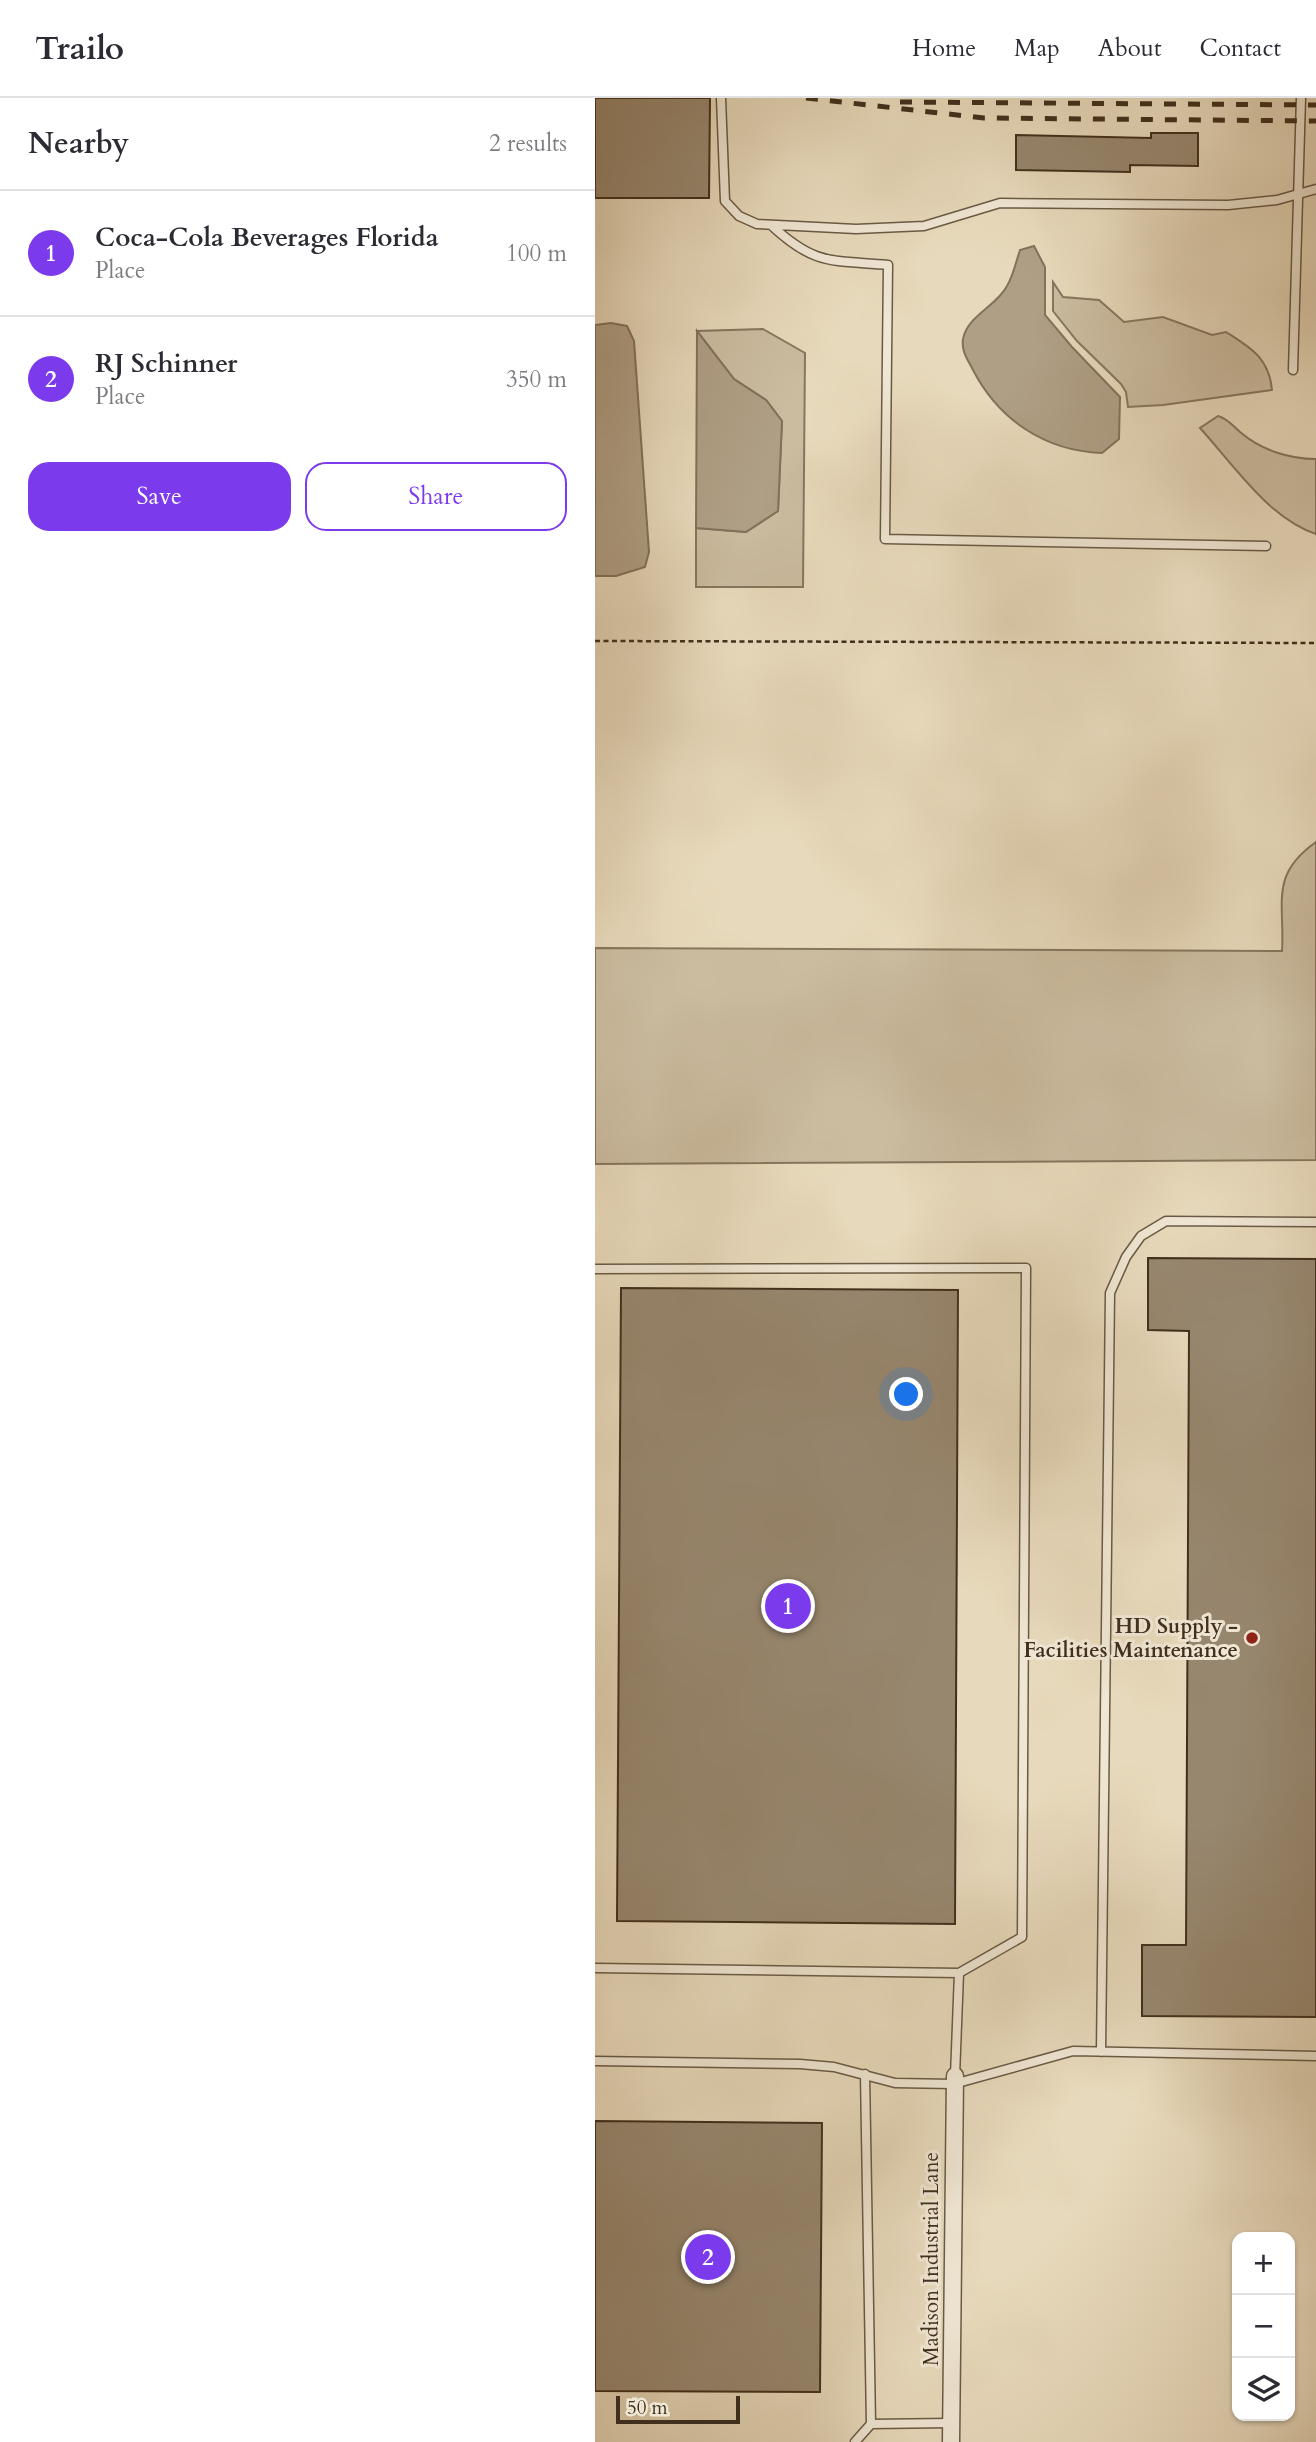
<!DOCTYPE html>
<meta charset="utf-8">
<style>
:root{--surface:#fff;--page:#f2f2f3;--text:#2b2b33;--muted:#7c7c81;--line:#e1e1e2;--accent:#7c3aed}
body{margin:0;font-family:Cardo,serif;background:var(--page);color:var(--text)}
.controls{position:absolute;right:21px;bottom:21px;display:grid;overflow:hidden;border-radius:14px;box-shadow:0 2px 5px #0004}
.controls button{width:63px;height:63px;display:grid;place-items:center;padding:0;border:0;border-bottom:2px solid var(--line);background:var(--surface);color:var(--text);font:35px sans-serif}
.scale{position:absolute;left:21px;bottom:18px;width:124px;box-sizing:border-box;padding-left:7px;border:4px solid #412f1d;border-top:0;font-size:19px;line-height:24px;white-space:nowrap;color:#412f1d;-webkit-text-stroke:5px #efe6d3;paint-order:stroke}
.you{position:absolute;left:312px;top:1297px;width:24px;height:24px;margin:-18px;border:5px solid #fff;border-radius:50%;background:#1a73e8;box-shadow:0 0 0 10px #1a73e833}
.badge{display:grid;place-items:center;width:46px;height:46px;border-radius:50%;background:var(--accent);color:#fff;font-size:23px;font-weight:700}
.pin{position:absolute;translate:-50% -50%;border:4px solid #fff;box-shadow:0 2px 7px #0006}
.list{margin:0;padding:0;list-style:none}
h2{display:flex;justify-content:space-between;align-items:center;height:91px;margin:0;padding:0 28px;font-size:30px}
h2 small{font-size:23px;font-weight:400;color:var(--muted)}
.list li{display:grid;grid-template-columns:46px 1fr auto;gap:21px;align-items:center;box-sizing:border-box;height:126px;padding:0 28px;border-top:2px solid var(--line)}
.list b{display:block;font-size:26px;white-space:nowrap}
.list p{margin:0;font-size:23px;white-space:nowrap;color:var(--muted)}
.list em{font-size:23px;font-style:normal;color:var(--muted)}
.actions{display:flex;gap:14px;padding:21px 28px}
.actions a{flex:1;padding:16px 0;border:2px solid var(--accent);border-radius:21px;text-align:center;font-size:24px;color:var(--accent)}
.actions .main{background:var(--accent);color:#fff}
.icon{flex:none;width:38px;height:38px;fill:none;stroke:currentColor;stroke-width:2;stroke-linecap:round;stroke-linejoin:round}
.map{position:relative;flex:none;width:721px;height:2344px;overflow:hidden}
header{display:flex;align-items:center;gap:42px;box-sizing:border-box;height:98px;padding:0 35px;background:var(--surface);border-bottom:2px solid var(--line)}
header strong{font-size:33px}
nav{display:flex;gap:38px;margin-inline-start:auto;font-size:24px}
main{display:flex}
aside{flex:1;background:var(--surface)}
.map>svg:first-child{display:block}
.green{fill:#cbbca0;stroke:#86765e;stroke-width:2}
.water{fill:#af9f85;stroke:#83725b;stroke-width:2}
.building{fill:#97876f;stroke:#412f1d;stroke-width:2}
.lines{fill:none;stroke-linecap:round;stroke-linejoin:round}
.lane-casing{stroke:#6a5a44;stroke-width:11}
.street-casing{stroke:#6a5a44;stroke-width:19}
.path{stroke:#412f1d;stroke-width:2.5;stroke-dasharray:5 3.5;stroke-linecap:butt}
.lane{stroke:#efe6d3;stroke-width:8}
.street{stroke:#efe6d3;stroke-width:16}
.rail{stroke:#412f1d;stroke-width:5;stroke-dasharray:12 12;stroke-linecap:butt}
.poi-dot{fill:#8f2418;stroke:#efe6d3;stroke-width:2.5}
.labels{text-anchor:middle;stroke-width:6;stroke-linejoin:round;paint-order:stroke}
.poi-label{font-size:21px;font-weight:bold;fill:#412f1d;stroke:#efe6d3;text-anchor:end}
.street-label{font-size:21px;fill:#412f1d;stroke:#efe6d3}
</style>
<header>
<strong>Trailo</strong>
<nav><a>Home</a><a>Map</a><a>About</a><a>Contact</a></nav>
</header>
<main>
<aside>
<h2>Nearby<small>2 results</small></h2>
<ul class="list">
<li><span class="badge">1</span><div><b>Coca-Cola Beverages Florida</b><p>Place</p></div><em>100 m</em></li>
<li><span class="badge">2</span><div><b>RJ Schinner</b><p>Place</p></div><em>350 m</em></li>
</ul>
<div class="actions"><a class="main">Save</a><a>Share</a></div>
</aside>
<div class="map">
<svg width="721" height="2344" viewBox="0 0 721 2344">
<rect width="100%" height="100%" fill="#e7d9bb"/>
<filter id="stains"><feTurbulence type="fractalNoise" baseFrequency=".00286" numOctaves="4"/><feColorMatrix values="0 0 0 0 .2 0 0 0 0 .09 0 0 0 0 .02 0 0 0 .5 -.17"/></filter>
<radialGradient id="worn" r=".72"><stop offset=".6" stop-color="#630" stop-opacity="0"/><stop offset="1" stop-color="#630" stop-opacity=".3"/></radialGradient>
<path class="green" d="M458,184L468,199L504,202L529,224L568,219L617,237L631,234C656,250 674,260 677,292L568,307L533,309L531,294L526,286L482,243L458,213Z
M168,231L210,255L208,489H101V430L151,434L183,413L187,323L171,302L139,281L102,233Z
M623,318C633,321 637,327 645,334C666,352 694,361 721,361V436C673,420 638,366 605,330Z
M721,744V1062L0,1066V850L687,853C690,805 674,777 721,744Z"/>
<path class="water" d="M439,148L450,169V217L477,249L525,299L524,341L507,355C450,353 404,322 378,272C373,262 366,253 368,241C372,218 402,208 412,188C418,178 421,164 425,152Z
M16,225L32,228L39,243L54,454L50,469L21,478H0V227Z
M102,233L139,281L171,302L187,323L183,413L151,434L101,430Z"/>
<path class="building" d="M0,0H115L114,100H0Z
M556,35H603V68L535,67V74L421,72V37L556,40Z
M553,1160L721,1161V1919L547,1918V1847H591L594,1233L553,1232Z
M26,1190L363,1192L360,1826L22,1823Z
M0,2023L227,2025L225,2294L0,2293Z"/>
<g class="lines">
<g class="lane-casing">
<path id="lane" d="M126,0L130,103L144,118L162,126L261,131L329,128L405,105L633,107L682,102L721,91
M176,127C220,168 236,162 293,167L290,441L671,448
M698,272L706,0
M0,1171L431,1170L427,1839L364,1875L0,1870
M506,1954L515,1195L531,1159L546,1138L571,1123L721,1124
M0,1963L205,1966L239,1969L300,1985L359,1986L478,1953L721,1958
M270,1976L276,2326L356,2325
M360,1978L364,1875
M260,2344L276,2326"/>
</g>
<g class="street-casing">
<path id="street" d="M356,2344L360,1978"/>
</g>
<path class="path" d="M0,543L721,545"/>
<use href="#lane" class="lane"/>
<use href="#street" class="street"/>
<path class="rail" d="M211,0L389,20L721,23
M305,4L721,7"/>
</g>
<circle class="poi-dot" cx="657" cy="1540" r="7"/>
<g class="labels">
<g class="poi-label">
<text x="643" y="1535">HD Supply -<tspan x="643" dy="24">Facilities Maintenance</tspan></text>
</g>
<g class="street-label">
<text transform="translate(336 2161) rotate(-90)" y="7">Madison Industrial Lane</text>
</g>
</g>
<rect width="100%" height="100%" filter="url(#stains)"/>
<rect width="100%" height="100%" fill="url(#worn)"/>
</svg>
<div class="controls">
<button>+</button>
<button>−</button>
<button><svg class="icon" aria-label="layers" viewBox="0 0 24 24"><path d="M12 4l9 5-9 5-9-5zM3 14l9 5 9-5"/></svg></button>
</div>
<div class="scale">50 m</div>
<div class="you"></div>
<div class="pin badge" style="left:193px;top:1508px">1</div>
<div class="pin badge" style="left:113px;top:2159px">2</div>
</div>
</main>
